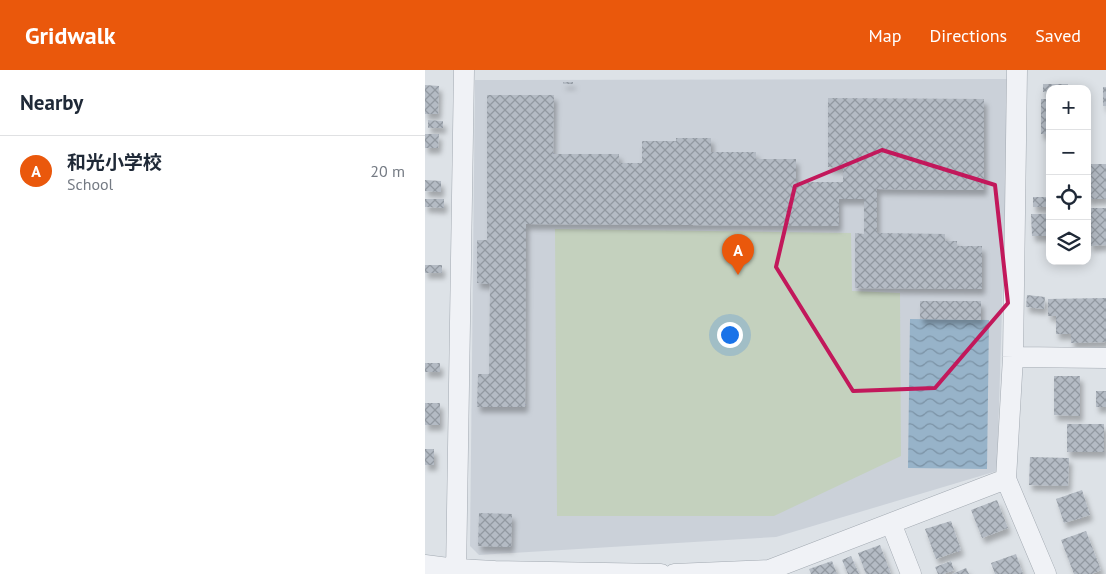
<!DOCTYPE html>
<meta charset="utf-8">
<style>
:root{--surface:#fff;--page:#f2f2f3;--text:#1f2937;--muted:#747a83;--line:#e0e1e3;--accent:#ea580c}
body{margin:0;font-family:"PT Sans","Noto Sans JP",sans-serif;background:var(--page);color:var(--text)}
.controls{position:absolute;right:15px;top:15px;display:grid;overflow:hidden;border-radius:10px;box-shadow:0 2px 12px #0003}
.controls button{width:45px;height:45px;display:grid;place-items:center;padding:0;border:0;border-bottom:1px solid var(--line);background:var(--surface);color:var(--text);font:25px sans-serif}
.you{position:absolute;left:304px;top:264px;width:18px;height:18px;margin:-12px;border:4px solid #fff;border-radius:50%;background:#1a73e8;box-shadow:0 0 0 8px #1a73e833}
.badge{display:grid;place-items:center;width:32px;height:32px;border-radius:50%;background:var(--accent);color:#fff;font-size:16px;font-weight:700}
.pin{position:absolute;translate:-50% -41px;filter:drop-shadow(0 1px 2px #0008)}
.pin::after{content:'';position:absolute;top:26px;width:18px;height:15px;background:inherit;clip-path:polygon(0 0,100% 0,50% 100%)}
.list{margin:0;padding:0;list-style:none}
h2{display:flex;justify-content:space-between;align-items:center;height:65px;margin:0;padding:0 20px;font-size:21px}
h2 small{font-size:16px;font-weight:400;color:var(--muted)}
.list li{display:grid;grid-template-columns:32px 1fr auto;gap:15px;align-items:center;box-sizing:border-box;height:70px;padding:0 20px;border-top:1px solid var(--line)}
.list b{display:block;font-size:19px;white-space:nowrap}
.list p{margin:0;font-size:16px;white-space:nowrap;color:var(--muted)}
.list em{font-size:16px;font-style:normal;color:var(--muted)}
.icon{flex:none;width:28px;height:28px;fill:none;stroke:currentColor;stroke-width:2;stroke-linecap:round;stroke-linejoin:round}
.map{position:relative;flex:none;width:681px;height:504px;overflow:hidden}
header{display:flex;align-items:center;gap:30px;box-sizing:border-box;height:70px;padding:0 25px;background:var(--accent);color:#fff}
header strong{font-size:24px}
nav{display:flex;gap:28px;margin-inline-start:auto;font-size:18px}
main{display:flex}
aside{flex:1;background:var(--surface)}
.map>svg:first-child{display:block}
.built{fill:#cbd1d9}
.green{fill:#c4d1be}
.water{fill:url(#water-waves)}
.building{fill:url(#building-cross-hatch);filter:url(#shadow)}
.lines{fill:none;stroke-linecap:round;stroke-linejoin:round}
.street-casing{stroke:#a2a9b1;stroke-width:21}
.street{stroke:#f0f2f6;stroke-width:20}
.marked{fill:none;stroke:#c2185b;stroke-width:4;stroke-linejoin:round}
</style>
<header>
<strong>Gridwalk</strong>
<nav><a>Map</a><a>Directions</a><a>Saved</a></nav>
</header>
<main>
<aside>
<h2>Nearby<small></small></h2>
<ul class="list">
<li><span class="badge">A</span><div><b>和光小学校</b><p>School</p></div><em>20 m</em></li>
</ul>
</aside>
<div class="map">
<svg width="681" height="504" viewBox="0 0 681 504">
<defs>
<pattern id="water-waves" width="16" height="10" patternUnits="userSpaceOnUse" patternTransform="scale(1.25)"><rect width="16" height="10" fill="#97b3c9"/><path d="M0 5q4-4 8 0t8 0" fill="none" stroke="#7b92a5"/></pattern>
<pattern id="building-cross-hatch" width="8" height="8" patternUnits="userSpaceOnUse" patternTransform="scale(1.25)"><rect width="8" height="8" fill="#b4bbc4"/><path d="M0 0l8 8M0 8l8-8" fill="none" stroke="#9299a1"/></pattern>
<filter id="shadow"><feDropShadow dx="3" dy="5.5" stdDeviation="2.5" flood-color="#0004"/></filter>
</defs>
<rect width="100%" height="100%" fill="#dde2e7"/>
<path class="built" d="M584,9L572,401L351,467L54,485L45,476L50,10Z"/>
<path class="green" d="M130,159L426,163L427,221L475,223L476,386L349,446H132Z"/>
<path class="water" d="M485,249L564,250L562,399L483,398Z"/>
<path class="building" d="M138,12H148V14H138Z
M618,14H643V19H625V21L618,22Z
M0,15L14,16L13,44H0Z
M678,17H681V36H678Z
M62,25H129L128,84H194V93H217V71H251V68H286V82H331V89H371V112H418V98L403,97V28L559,29V120L452,119V163L520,164V171H532V176H557V219L430,218V163L439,164V129H414V156L101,154L100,337H52L53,304H64L65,214L52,213V170H62Z
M616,29H625V64H616Z
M3,50L18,51V58H3Z
M0,64H14L13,78H0Z
M662,94H681V129H662Z
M0,110L16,111V122L0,121Z
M608,127H625V137H608Z
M0,129H19V138L0,137Z
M663,138H681V175L665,176Z
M606,144H625V166H607Z
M0,195H17V203H0Z
M602,225L620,227L619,239L601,237Z
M681,228V272L646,273V264H631V246H623V229Z
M495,231H556V250L495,249Z
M0,293H15V302H0Z
M629,306H655V346L629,345Z
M671,321H681V337H671Z
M0,333H15V355H0Z
M642,354H679V382H642Z
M0,379H9V395H0Z
M605,387L644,388L643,416L604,415Z
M657,420L665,445L639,453L631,429Z
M572,430L583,458L557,468L546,440Z
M54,443L87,444L86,477L53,476Z
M526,451L536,480L511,489L500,459Z
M661,461L676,500L667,504H649L636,470Z
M455,475L466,504H441L433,483Z
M591,484L598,504H570L566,493Z
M426,486L434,504H423L417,490Z
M407,491L412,504H386L384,499Z
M526,491L529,500L518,504H513L510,497Z
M541,498L544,504H527Z"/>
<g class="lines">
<g class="street-casing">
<path id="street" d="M592,0L588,287L581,409L621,504
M588,287L681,288
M466,453L486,504
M0,495L31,499L70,501L236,504
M31,504L39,0
M249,504L344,500L581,409"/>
</g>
<use href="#street" class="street"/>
</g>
<path class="marked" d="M457,80L570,115L583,233L510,318L428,321L351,197L370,116Z"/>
</svg>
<div class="controls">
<button>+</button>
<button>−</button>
<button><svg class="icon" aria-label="locate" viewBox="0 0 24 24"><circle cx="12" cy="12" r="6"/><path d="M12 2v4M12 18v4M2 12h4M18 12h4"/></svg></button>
<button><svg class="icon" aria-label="layers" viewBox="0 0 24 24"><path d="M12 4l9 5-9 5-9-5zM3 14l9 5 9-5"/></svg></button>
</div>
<div class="you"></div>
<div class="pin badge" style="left:313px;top:205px">A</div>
</div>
</main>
